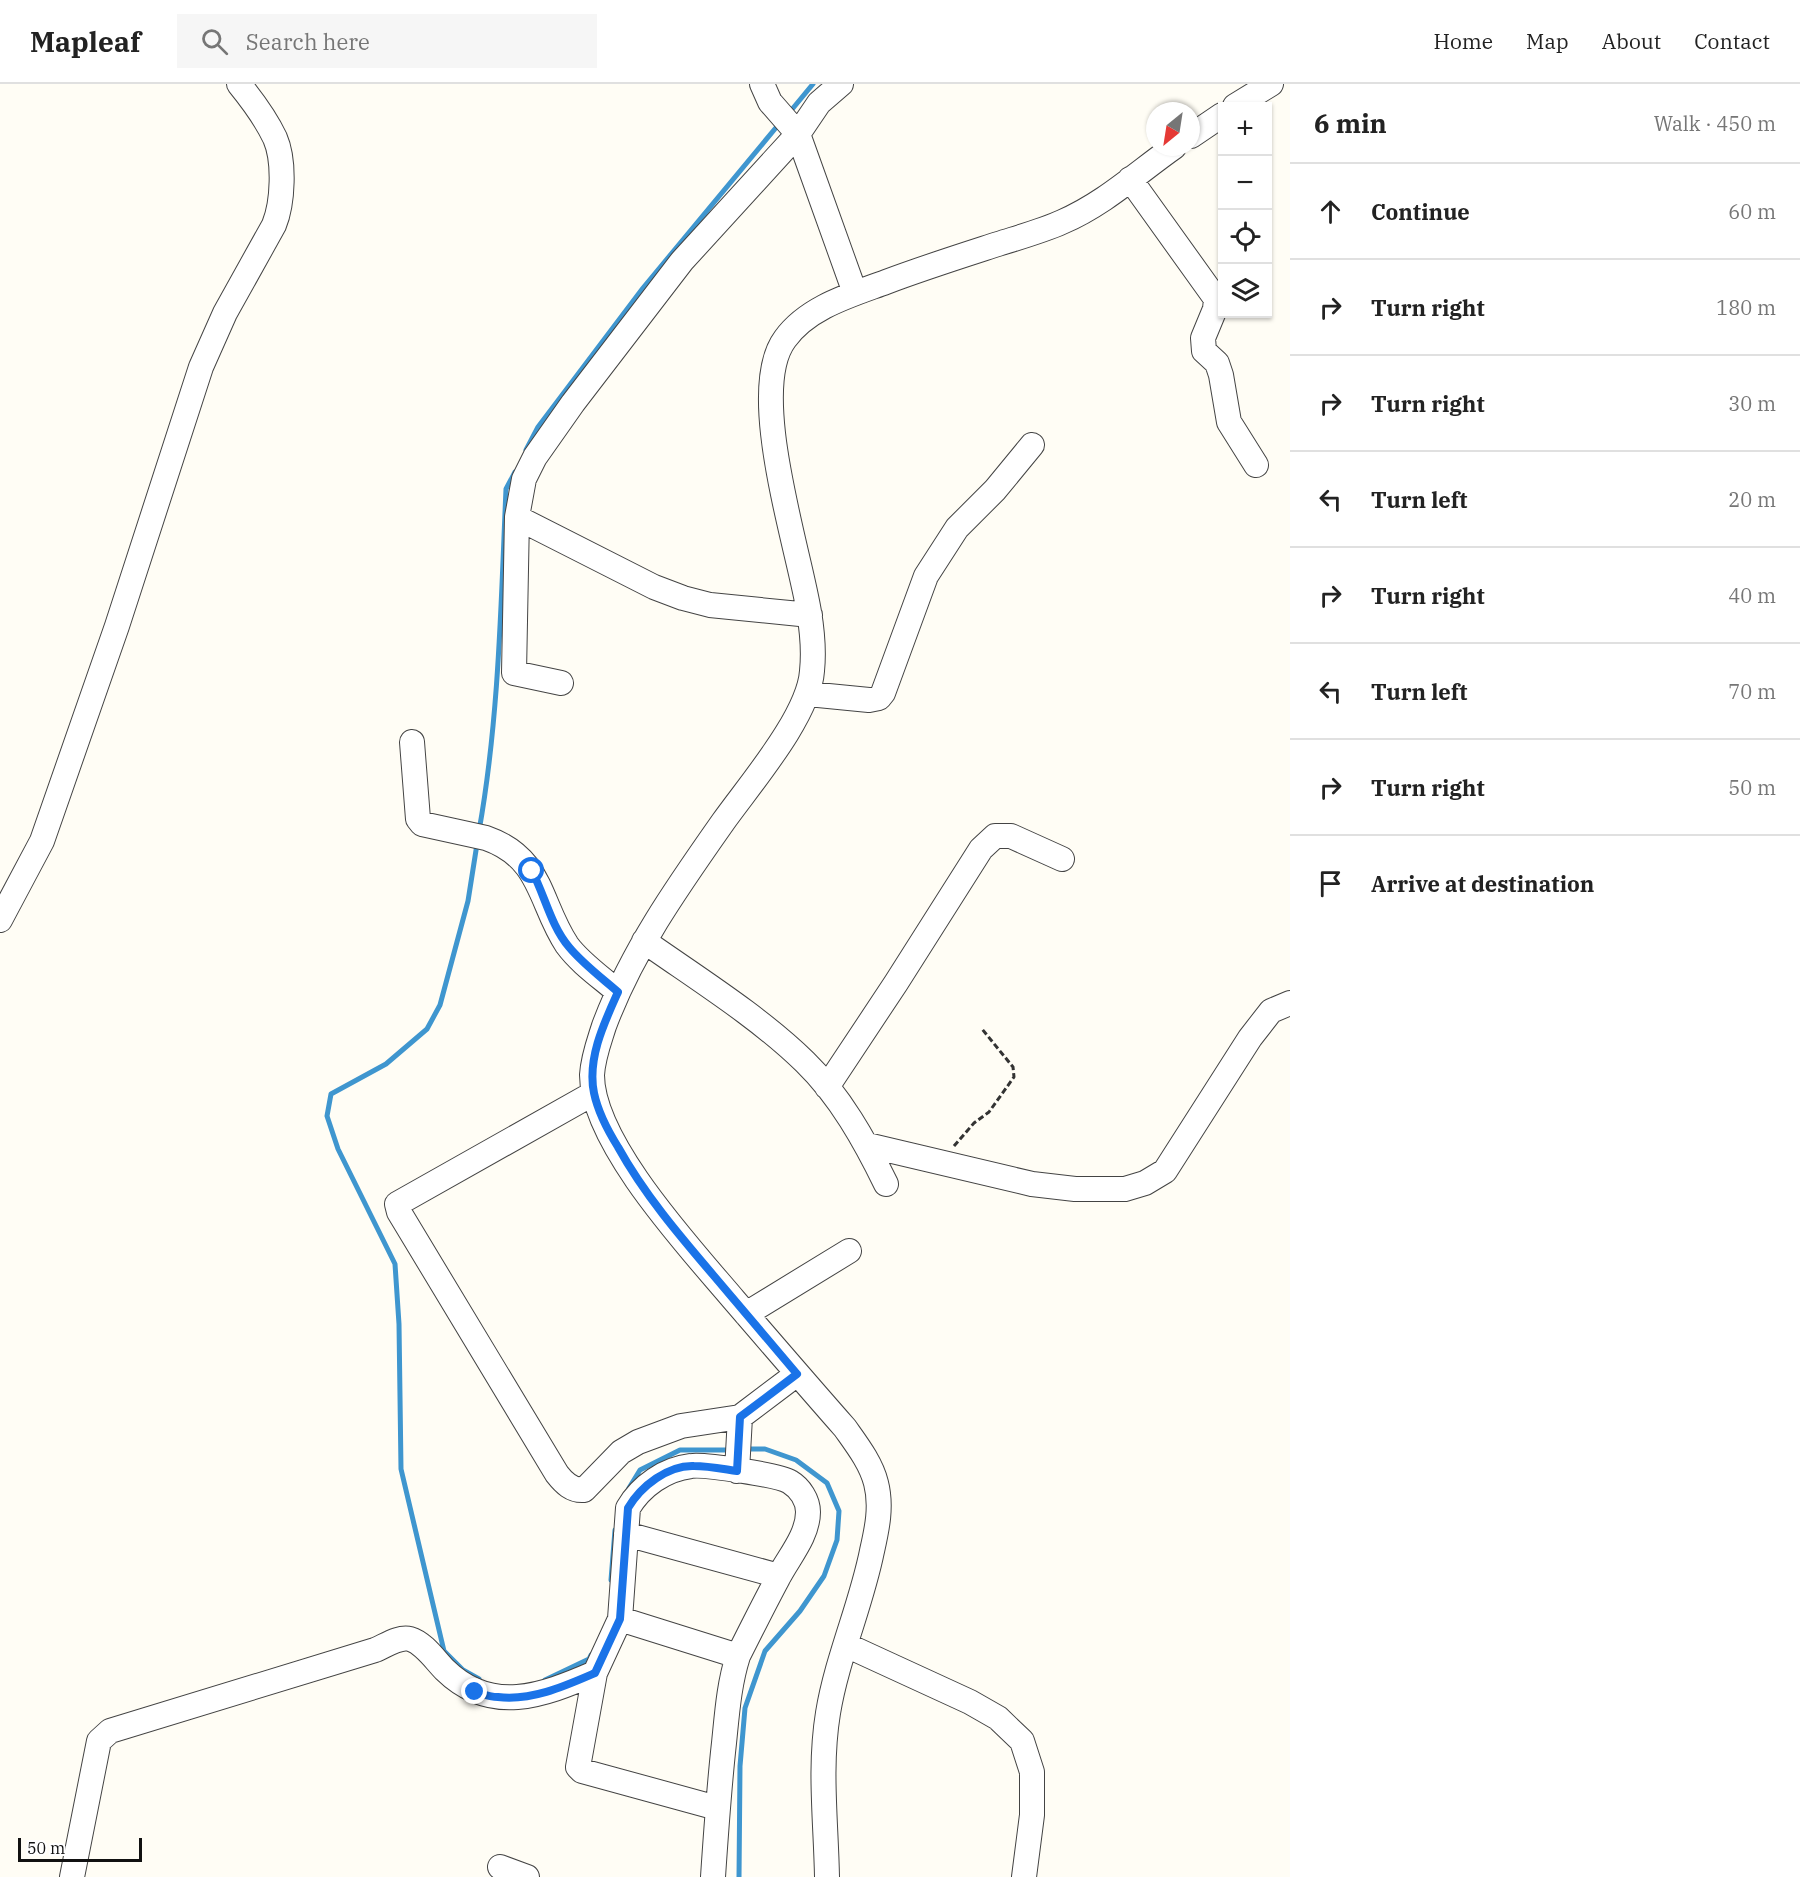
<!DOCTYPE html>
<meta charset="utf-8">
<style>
:root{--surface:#fff;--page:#f6f6f6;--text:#222;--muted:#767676;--line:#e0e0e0}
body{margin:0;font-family:"IBM Plex Serif",serif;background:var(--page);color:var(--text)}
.controls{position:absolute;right:18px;top:18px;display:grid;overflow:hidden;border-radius:0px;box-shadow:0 2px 4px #0004}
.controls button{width:54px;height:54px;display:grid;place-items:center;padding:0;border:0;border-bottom:2px solid var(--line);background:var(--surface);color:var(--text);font:30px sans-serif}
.compass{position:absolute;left:1146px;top:18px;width:54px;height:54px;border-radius:50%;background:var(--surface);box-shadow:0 2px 4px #0004;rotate:210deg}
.scale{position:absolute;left:18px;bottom:15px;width:124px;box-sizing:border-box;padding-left:6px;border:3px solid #111;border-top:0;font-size:16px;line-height:21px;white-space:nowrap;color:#111;-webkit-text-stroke:4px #fff;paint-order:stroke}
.stop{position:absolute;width:18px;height:18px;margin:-14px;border:4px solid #1a73e8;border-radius:50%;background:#fff}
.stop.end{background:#1a73e8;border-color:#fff;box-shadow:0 2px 6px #0008}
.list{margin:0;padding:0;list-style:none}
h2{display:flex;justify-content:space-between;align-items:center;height:78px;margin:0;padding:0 24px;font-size:26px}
h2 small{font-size:20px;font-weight:400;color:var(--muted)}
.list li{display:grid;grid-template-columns:39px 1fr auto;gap:18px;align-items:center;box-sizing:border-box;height:96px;padding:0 24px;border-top:2px solid var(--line)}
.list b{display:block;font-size:22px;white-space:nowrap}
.list em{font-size:20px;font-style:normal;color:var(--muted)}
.icon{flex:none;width:33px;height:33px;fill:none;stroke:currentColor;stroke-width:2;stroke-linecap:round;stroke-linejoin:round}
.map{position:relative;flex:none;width:1290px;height:1793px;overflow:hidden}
header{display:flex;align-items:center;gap:36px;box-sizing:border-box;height:84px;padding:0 30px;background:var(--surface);border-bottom:2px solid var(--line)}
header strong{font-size:28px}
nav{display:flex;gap:33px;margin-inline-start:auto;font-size:21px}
.search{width:420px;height:54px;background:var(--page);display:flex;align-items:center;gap:15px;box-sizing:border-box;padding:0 21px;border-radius:0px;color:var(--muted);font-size:22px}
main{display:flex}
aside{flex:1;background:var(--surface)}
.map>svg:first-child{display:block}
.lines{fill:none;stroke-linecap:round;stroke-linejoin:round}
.stream{stroke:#3f96cf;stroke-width:5}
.minor-casing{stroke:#444;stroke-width:26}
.path{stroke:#333;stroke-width:3;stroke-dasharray:6 3;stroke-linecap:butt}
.minor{stroke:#fff;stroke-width:24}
.route{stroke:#1a73e8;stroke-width:8}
</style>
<header>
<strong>Mapleaf</strong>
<div class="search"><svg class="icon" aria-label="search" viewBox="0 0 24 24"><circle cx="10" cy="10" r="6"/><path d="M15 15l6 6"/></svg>Search here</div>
<nav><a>Home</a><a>Map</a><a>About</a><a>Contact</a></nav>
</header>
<main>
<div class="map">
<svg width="1290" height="1793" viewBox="0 0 1290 1793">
<rect width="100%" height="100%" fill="#fffdf5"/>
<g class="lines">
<path class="stream" d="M789,29L813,0
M526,366L538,343L643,204L779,40
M479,747C499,635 501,519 506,405L515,388
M477,760L468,817L440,921L427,945L386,980L331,1010L327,1032L338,1065L395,1180L399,1240L401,1385L444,1567L463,1586L479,1595
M629,1404L640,1386L680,1366H731
M611,1496L615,1446
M545,1596L589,1575L591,1571
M739,1793L740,1682L745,1624L765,1567L800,1527L824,1492L837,1456L839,1427L827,1399L796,1376L765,1365H743"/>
<g class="minor-casing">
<path id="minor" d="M762,0L770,18L798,50L855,209
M1235,22L1271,0
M1191,52L1222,31
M1130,95L1216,215L1215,225L1203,254L1204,267L1217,279L1221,291L1229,338L1256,381
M518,434L654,503L683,514L710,521L810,531
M561,599L514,589L517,433L524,395L535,373L573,319L682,177L798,50L819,19L841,0
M808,610L869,616L879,614L883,609L926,492L957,444L995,406L1032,361
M412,658L418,735L422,740L486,754C543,774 539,819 567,861C580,879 602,894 618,908
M0,836L42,757L117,542L201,283L225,229L274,141C283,119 285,77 275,54C266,35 252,16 239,0
M644,857C698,895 759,933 805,978C840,1012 865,1057 886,1100
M827,1003L896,899L981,765L995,752H1011L1062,775
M594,1009L397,1120L399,1128L557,1390C564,1399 572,1407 584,1406L621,1368L638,1358L681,1342L740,1333L797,1290
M867,1061L1032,1100L1075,1105H1125L1145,1099L1165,1087L1250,954L1271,927L1290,919
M746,1230L849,1167
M737,1387L740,1333
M626,1450L779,1492
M620,1535L738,1572
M846,1561L970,1618L998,1634L1022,1657L1032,1688V1731L1024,1793
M500,1783L527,1793
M72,1793L99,1657L110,1647L375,1566C385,1562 399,1552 410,1555C424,1559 435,1576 445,1586C491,1631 542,1612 595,1589
M713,1793C716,1748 719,1704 724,1659C727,1630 729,1600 738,1572C751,1546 764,1520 778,1494C788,1474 808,1452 808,1428C808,1416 800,1404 790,1398C779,1391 704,1380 691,1382C665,1385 641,1402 628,1424L620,1535L595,1589L578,1683L582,1687L717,1724
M827,1793C826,1738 819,1684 828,1629C837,1574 861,1522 872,1467C877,1445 882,1422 876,1399C871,1379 857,1361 845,1344C808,1302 771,1259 734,1216C691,1165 592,1059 592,991C593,973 599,958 604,942C632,867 678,802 723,738C750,700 809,632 812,587C814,568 812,546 809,528C799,465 746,307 785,255C808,223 851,211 886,198C923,184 961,172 998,160C1020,153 1042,147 1062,138C1104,120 1137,89 1174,63"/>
</g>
<path class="path" d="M954,1062L974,1039L989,1028L1014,993L1013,983L982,945"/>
<use href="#minor" class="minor"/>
</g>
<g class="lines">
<path class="route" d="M475,1608C482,1610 490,1613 498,1613C532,1617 565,1602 595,1589L620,1535L628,1424C641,1402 668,1381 694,1382C708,1382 723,1385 737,1387L740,1333L797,1290C769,1257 741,1224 714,1192C679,1151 644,1110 618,1063C608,1047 598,1028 594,1009C587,975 604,939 618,908C602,894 583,880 569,863C551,842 545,812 532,787"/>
</g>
</svg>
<div class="controls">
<button>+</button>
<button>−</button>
<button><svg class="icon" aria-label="locate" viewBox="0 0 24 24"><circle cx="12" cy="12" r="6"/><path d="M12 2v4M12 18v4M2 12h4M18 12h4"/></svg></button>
<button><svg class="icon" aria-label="layers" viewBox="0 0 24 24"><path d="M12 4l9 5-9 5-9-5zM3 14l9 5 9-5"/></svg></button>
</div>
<svg class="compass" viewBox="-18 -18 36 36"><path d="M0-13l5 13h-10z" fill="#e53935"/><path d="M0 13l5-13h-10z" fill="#767676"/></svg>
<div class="scale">50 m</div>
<div class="stop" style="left:532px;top:787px"></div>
<div class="stop end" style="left:475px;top:1608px"></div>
</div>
<aside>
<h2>6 min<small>Walk · 450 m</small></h2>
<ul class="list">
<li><svg class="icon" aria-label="ahead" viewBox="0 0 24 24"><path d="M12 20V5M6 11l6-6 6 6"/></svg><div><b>Continue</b></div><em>60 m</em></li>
<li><svg class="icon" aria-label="right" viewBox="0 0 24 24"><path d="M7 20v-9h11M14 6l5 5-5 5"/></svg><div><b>Turn right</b></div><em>180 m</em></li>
<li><svg class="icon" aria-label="right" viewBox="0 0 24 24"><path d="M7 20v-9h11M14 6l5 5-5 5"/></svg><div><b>Turn right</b></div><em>30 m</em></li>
<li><svg class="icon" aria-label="left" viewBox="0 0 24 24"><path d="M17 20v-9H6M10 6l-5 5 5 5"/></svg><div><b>Turn left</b></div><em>20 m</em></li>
<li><svg class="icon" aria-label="right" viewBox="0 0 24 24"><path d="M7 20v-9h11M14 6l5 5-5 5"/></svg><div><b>Turn right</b></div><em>40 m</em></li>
<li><svg class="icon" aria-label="left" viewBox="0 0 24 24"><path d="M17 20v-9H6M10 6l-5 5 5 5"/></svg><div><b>Turn left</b></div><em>70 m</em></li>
<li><svg class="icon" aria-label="right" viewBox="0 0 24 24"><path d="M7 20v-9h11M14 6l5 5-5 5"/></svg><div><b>Turn right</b></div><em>50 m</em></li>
<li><svg class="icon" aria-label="arrive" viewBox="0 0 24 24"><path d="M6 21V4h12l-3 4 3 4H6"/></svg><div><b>Arrive at destination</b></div></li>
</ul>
</aside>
</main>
